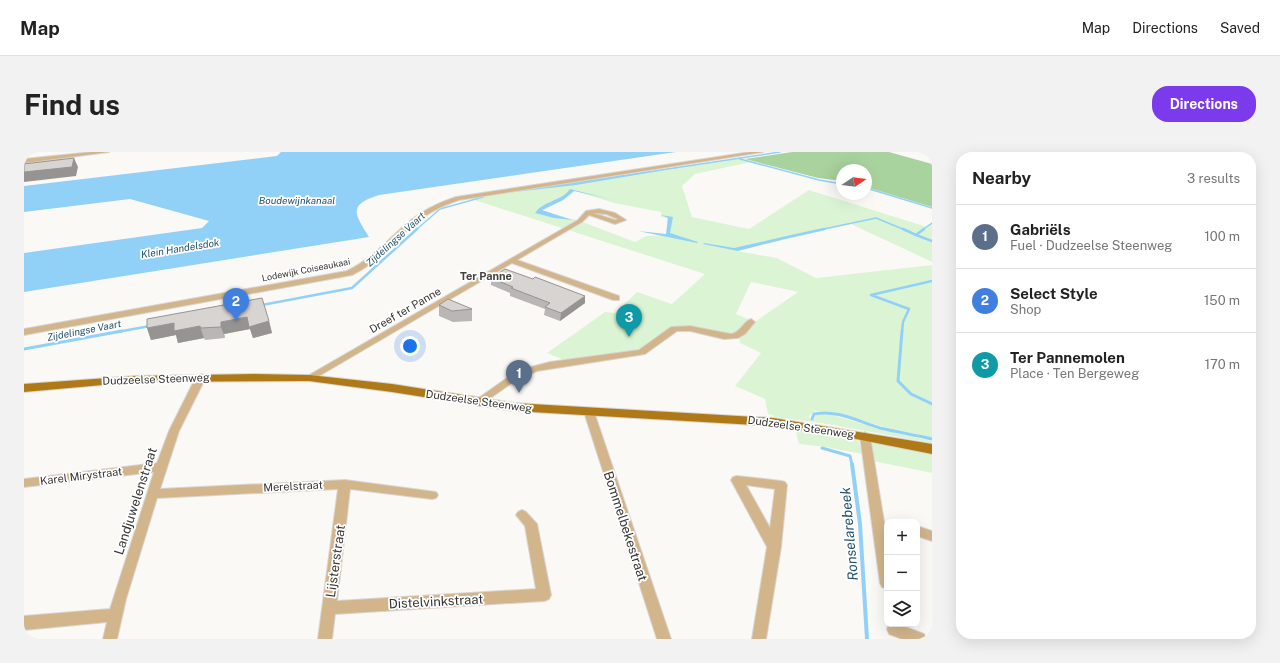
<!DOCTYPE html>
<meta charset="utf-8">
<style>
:root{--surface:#fff;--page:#f2f2f2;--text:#222;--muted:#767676;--line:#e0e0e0;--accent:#7c3aed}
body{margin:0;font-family:"Public Sans",sans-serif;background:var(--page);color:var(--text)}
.controls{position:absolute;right:12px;bottom:12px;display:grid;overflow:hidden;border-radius:8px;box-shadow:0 4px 16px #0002}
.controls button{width:36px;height:36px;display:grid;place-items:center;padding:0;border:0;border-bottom:1px solid var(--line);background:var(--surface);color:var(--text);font:20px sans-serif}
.compass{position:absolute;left:812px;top:12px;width:36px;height:36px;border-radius:50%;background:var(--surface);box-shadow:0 4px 16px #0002;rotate:77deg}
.you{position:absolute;left:386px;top:194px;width:14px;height:14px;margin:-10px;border:3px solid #fff;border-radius:50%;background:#1a73e8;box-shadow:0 0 0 6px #1a73e833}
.badge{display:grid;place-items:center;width:26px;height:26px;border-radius:50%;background:var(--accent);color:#fff;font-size:13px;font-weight:700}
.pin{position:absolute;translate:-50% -33px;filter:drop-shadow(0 1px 2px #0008)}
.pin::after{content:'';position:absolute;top:21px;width:14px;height:12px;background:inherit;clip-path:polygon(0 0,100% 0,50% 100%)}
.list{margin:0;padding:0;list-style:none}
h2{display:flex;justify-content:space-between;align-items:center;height:52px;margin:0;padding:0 16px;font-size:17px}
h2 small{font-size:13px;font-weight:400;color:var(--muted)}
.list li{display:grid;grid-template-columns:26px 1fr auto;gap:12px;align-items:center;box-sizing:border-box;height:64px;padding:0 16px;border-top:1px solid var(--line)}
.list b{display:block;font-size:15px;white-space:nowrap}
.list p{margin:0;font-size:13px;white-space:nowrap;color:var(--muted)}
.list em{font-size:13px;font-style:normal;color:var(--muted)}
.icon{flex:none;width:22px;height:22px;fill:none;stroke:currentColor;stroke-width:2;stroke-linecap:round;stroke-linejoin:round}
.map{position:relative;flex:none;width:908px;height:487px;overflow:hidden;border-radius:16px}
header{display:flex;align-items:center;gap:24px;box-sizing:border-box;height:56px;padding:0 20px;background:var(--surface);border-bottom:1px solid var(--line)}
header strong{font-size:19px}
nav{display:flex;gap:22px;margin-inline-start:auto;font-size:14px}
.intro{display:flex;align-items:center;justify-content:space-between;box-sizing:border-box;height:96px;padding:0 24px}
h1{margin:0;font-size:28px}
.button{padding:10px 18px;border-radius:16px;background:var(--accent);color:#fff;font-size:14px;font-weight:700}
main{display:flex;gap:24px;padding:0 24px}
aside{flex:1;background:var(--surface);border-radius:16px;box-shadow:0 4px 16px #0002}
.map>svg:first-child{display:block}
.green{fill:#dbf5d4;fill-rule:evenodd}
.forest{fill:#a9d39e}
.water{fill:#91d1f8}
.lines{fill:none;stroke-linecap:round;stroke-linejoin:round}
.stream-far3{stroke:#91d1f8;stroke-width:1.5}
.stream-far2{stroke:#91d1f8;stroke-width:2.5}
.stream-far1{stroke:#91d1f8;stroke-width:3}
.stream{stroke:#91d1f8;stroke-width:4}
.minor-casing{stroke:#d8d6d3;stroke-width:2}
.major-casing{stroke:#d8d6d3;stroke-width:2}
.minor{fill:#d3b58c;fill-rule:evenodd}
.major{fill:#b07917;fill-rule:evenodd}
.wall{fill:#b9b6b5}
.shaded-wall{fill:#969493}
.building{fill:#d7d4d2;stroke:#969493}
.labels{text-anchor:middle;stroke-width:3.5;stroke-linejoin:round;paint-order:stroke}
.far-street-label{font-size:9px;fill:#363534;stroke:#fff}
.far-water-label{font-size:10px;font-style:italic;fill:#22526e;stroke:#fff}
.far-quarter-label{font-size:11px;font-weight:bold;fill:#43423f;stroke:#fff}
.street-label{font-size:11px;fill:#363534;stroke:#fff}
.near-street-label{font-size:13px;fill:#363534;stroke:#fff}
.near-water-label{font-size:14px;font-style:italic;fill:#22526e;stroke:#fff}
</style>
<header>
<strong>Map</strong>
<nav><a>Map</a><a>Directions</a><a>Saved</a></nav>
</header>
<div class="intro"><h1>Find us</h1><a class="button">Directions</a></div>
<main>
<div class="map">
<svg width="908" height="487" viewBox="0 0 908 487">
<rect width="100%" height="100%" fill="#fbf9f6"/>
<path class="green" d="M714,6L727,10L671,22L658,34L668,65L725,77L785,38L903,75L908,71V110L827,72L713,99L753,106L792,126L908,113V286L857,274L808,260L791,259L785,264L786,267H791V264L795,262L809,263L859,278L908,289V291L803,272L750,265L749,263L744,262L741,247L711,234L737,201L716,191L715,183L709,184L655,175L624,197L545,210L523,201L581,160L591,161L613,140L648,152L681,122L447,47ZM551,39L590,51L637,60V65L643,66L644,83L622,84L611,90L556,69L518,59L540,48ZM727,130L775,140H774L731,170L712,162Z
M771,277L826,285L835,290L838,302L802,295L775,292Z
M856,291L908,300V321L849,309L847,292Z"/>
<path class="forest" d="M768,0H865L908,12V55L842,35V18H818V29L794,26L721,7Z"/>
<path class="water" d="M257,0H652L355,43C324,53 330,61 345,85L0,140V101L178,76L185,69L106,47L0,60V34L253,4Z
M652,15L654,16L552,33L455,44Z
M546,37L590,48L550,39L539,48L518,58L548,68L530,66L511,61C519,49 538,49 546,37Z
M637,63L649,65L646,81L674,90L673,91L614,79L642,82L644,66Z
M754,86L757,88L714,99L679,92L680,91L710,96Z"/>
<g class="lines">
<path class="stream-far3" d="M716,7L795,28L818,32
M650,16L756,0
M842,36L908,56
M392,78L416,57L459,45
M795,78L852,66L881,78
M898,78L908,71"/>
<path class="stream-far2" d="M879,77L892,83
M900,77L892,83L908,89
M755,87L800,77
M238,153L328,136L393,77
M93,180L126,174
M878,180L879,170L885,157L847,143L908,129"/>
<path class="stream-far1" d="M878,179L874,229L887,242L908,252
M0,197L98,179
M788,267L790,262C813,257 835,270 856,276C873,280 891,283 908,287
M798,296L826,304L828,313"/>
<path class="stream" d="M828,312L836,372L843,487"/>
<g class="minor-casing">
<path id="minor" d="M68,0H85L0,11V7Z
M726,0H739L435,48C417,54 399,63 385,77C366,94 351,112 328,123L0,183V177L323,119C346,108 362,90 381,73C396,60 413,51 432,45Z
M575,57L591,61L602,68L591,72L565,63L558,70L493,108L595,144V148H589L488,111L288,228H282L280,226L554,68L562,59ZM569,61L582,62L594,67L591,68Z
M727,167L731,170L721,182L714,186L700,187L666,179H653L621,202L513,219L489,230L458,252H450L449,250L483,226L507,215L526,210L615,198L647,175L666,174L707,182C717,180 719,170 727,167Z
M177,222L182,225L155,279L136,337L321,328L412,340L414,343L412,346L408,347L326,337L313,449L512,437L501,374L492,363L494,360L498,358L502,360L513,372L527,443L525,447L520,449L311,462L308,487H294L314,337L133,346L102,447L93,487H79L83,470L0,478V464L86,457L130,320L0,335V327L133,311L145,279L172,225Z
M565,257L570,260L647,487H633L560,260Z
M841,280L846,284L863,388V437L858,435L856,431L836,284Z
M713,324L757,329L761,330L763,333L757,395L742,487H728L743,395L707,328L709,325ZM722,333L751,337L746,376Z
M893,374L908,379V389L893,384Z
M865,472H874L900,482L902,487H878L865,482L863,477Z"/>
</g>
<g class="major-casing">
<path id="major" d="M230,222L285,223L368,232L490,251L749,266L908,292V302L822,285L749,274L490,259L368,240L285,229L112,230L0,240V232L112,224Z"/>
</g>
<use href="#minor" class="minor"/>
<use href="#major" class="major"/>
</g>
<path class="wall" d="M467,126L561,151L536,169L520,163L521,157L486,144V141L467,133Z
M415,153L448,157V169L429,170L415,164Z
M245,169L248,181L229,186L226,177L200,182L201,186L181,188L180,186L154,191L152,183L127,188L123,176Z"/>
<path class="shaded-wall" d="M50,6L54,15L52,24L0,30V20Z
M561,144V151L536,169L537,161Z
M223,165L245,169L248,181L229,186L226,177L200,182L201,186L197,175V170Z
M150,171L176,174L180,186L154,191L152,183L127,188L123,176Z"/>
<path class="building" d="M50,6L48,15L0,20V12Z
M481,117L509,127L511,125L561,144L537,161L521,155L526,151L487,136L489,135L467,126Z
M238,146L245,169L225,175L223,165L197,170V175L177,176L176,174L150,179V171L123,176V167Z
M424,147L448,157L428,159L415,153Z"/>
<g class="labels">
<g class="far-street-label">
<text transform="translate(282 118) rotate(-11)" y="3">Lodewijk Coiseaukaai</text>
</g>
<g class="far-water-label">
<text x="273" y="52">Boudewijnkanaal</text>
<text transform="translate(371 87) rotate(-42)" y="4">Zijdelingse Vaart</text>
<text transform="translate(156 96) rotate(-9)" y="4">Klein Handelsdok</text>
<text transform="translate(60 178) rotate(-11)" y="4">Zijdelingse Vaart</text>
</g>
<g class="far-quarter-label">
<text x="462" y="128">Ter Panne</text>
</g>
<g class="street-label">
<text transform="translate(381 158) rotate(-30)" y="4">Dreef ter Panne</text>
<text transform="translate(132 227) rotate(-2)" y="4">Dudzeelse Steenweg</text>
<text transform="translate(455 249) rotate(8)" y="4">Dudzeelse Steenweg</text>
<text transform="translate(777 275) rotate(8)" y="4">Dudzeelse Steenweg</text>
<text transform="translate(57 324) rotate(-7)" y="4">Karel Mirystraat</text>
<text transform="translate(269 334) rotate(-3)" y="4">Merelstraat</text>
</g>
<g class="near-street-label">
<text transform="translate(111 349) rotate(-72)" y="5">Landjuwelenstraat</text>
<text transform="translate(602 374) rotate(72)" y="5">Bommelbekestraat</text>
<text transform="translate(311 409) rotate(-82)" y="5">Lijsterstraat</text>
<text transform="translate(412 449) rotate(-3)" y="5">Distelvinkstraat</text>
</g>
<g class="near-water-label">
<text transform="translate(825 382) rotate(-95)" y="5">Ronselarebeek</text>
</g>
</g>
</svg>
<div class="controls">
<button>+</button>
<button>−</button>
<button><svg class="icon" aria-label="layers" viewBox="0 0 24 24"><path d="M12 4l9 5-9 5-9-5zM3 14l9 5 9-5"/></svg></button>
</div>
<svg class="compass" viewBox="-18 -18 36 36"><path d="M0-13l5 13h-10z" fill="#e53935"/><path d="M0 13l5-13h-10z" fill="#767676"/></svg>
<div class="you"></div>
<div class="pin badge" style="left:495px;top:241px;background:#5c6f8a">1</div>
<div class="pin badge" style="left:212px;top:169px;background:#3f7fe0">2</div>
<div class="pin badge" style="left:605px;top:185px;background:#0f9aa8">3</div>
</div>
<aside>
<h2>Nearby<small>3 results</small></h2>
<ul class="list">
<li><span class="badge" style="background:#5c6f8a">1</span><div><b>Gabriëls</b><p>Fuel · Dudzeelse Steenweg</p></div><em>100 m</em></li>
<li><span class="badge" style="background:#3f7fe0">2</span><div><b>Select Style</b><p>Shop</p></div><em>150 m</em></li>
<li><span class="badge" style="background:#0f9aa8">3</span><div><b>Ter Pannemolen</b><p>Place · Ten Bergeweg</p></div><em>170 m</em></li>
</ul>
</aside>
</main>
